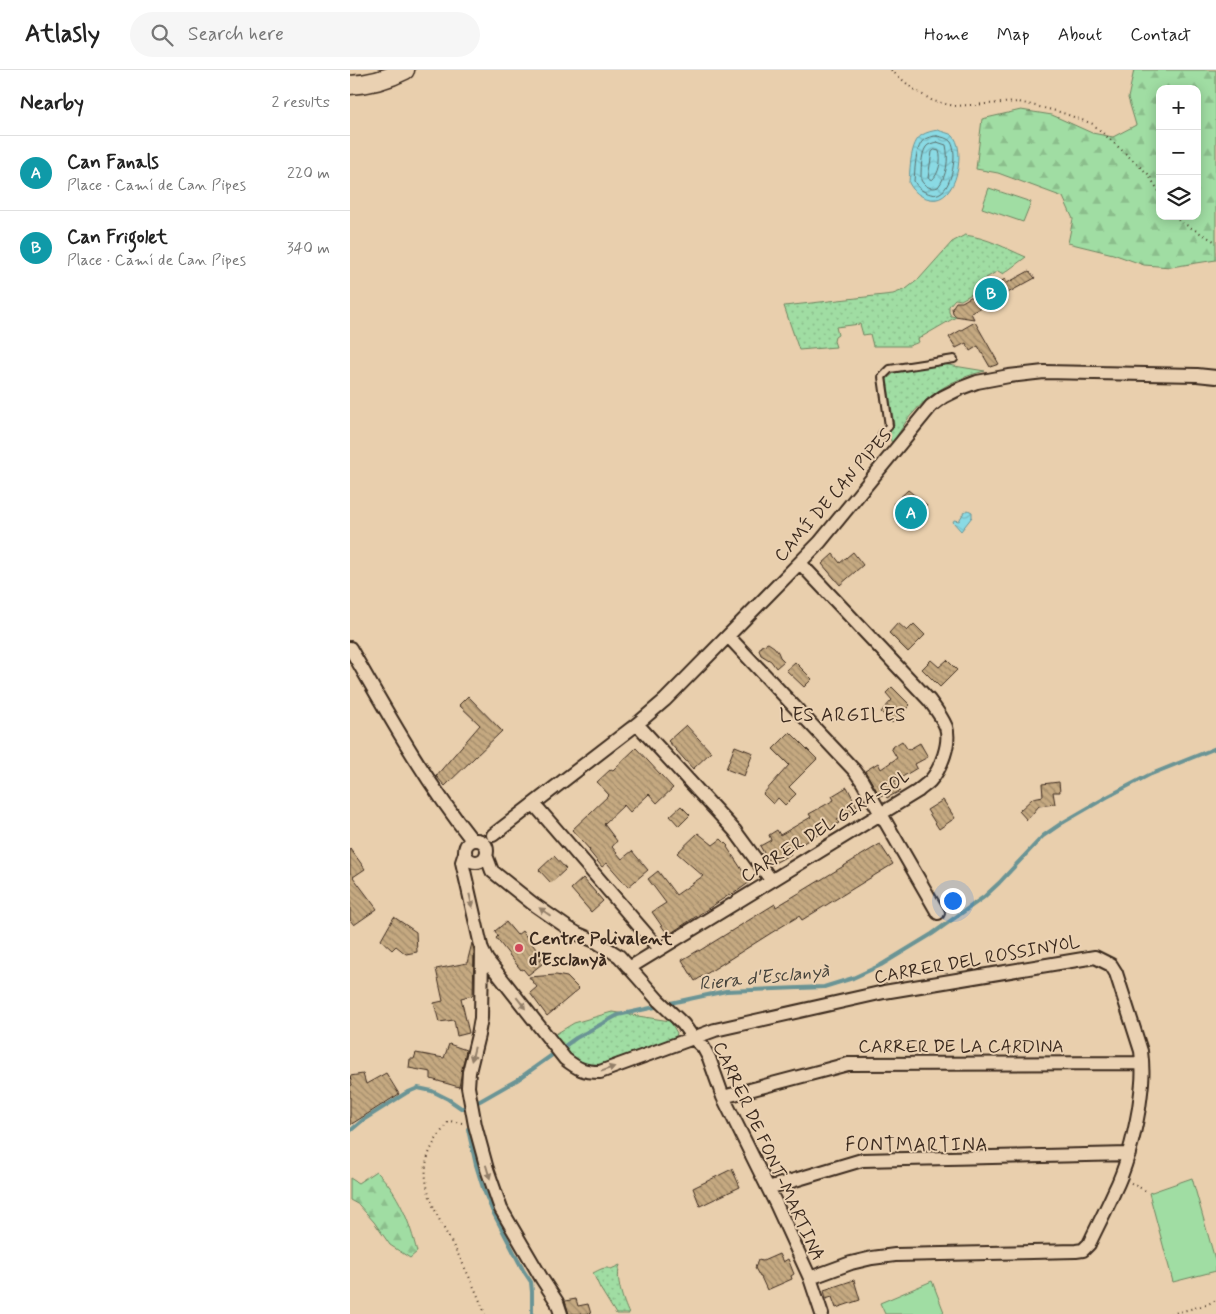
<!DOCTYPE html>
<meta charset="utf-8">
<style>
:root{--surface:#fff;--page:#f6f6f6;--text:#222;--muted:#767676;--line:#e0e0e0;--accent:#0f766e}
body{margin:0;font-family:Mynerve,sans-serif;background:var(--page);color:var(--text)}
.controls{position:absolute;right:15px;top:15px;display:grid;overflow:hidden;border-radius:10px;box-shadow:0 2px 12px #0003}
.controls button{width:45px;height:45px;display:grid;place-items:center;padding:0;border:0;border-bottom:1px solid var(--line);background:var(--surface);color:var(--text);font:25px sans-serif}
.you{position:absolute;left:602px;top:830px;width:18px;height:18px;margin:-12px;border:4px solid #fff;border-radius:50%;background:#1a73e8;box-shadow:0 0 0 8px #1a73e833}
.badge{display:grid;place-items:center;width:32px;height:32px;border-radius:50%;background:var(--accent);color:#fff;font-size:16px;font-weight:700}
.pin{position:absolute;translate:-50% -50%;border:2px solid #fff;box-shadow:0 1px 5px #0006}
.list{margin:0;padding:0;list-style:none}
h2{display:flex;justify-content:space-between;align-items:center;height:65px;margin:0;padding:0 20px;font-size:21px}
h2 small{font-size:16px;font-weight:400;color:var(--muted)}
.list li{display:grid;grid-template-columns:32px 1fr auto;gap:15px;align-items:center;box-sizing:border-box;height:75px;padding:0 20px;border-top:1px solid var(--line)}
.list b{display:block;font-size:19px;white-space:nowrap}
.list p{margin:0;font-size:16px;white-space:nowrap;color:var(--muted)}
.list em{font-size:16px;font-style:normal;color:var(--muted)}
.icon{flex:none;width:28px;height:28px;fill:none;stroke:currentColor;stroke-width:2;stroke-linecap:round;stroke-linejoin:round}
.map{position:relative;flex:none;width:866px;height:1244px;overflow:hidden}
header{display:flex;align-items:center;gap:30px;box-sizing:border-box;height:70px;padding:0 25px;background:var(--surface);border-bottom:1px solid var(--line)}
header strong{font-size:24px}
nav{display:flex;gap:28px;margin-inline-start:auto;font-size:18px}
.search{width:350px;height:45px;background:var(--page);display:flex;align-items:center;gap:12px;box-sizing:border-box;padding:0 18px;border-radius:28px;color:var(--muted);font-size:19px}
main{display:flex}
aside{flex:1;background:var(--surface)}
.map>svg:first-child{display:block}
.grass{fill:url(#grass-dots);stroke:#6e8460}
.forest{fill:url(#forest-firs);stroke:#6e8460;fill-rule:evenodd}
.pitch{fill:#a0dda3;stroke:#6e8460}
.water{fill:url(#water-waves);stroke:#6a9495}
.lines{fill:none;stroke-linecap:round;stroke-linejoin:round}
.shore{stroke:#5b706d;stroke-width:1}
.stream{stroke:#6a9495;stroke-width:4}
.building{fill:url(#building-back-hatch);stroke:#3b2a1e}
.service-casing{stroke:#3b2a1e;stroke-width:10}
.minor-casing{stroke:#3b2a1e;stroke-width:16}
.secondary-casing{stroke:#3b2a1e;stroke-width:21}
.path{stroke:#3b2a1e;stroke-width:2;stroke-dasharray:1 4;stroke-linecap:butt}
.service{stroke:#ead1b2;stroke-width:6}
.minor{stroke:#ead1b2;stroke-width:12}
.secondary{stroke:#ead1b2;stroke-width:18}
.oneway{fill:#927e68}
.poi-dot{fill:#d1495b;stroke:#ead1b2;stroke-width:2}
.labels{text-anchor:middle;stroke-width:4;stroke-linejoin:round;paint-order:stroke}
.street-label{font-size:18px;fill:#3b2a1e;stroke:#ead1b2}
.poi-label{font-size:18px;font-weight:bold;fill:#3b2a1e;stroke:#ead1b2;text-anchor:start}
.neighbourhood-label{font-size:19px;letter-spacing:1px;fill:#3b2a1e;stroke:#ead1b2}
.water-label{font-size:19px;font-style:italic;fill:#47443c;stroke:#ead1b2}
</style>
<header>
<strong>Atlasly</strong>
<div class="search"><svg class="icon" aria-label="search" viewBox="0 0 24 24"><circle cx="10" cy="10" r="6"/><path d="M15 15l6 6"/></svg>Search here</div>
<nav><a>Home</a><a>Map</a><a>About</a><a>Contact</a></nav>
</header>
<main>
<aside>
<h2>Nearby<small>2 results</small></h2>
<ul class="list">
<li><span class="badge" style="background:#0f9aa8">A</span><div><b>Can Fanals</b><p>Place · Camí de Can Pipes</p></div><em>220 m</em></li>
<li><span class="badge" style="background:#0f9aa8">B</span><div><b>Can Frigolet</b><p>Place · Camí de Can Pipes</p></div><em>340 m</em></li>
</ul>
</aside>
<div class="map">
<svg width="866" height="1244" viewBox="0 0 866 1244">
<defs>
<pattern id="grass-dots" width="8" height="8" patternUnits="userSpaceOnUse" patternTransform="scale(1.25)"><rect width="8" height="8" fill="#a0dda3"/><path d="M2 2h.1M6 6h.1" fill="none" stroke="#8bbe8c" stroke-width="1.8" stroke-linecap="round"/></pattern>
<pattern id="forest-firs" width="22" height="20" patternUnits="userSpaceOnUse" patternTransform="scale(1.25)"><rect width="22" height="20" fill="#a0dda3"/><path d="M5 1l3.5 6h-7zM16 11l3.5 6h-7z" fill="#8bbe8c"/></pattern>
<pattern id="water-waves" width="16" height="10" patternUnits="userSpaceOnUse" patternTransform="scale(1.25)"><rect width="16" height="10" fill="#8adae4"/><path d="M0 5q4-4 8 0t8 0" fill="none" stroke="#78bbc3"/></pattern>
<pattern id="building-back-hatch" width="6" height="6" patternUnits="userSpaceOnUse" patternTransform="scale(1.25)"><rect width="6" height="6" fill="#c5a981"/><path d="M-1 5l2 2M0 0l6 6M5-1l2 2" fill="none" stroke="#a18a69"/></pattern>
</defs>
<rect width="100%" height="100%" fill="#e9cfad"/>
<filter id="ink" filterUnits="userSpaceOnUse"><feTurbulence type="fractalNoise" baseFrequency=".02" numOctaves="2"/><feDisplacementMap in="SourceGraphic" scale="10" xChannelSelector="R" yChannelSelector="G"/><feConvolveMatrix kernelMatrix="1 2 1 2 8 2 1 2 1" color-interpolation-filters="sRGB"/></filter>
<g filter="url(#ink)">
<path class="grass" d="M615,165C638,168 655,178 676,187L653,204L648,201L636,208L639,214L611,230L605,229L599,236V242L601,246L606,247L568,269L569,272L559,276H523L520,264L513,265L510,254L486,257L488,265L485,267L484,271L486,277L449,280L434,236L543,224L556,219L569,209L602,172Z
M592,294L635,301C602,309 579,323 557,350C552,358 547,366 542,373L538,364L544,355L537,309L544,303Z
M262,942L320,951L327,963L326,966L323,968L256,994L237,995L227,993L222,988L204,965L224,953Z
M270,1195C265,1208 273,1231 279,1244H266L250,1218L243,1203C249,1200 255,1196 261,1199Z"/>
<path class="forest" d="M784,0H866V190L821,197L794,195L763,184L718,173L723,149L713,127L648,103L626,99L632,49L671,40L702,45L742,63L763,67L786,55L778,28ZM810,19H847V146H810Z
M26,1101C49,1123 60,1153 67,1182L60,1188L40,1175L24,1152L9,1135L0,1130V1108L8,1113Z"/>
<path class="pitch" d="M639,118L681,132L673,152L632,138Z
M842,1108L866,1193V1201L823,1212L799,1123Z
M582,1211L594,1242L589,1244H535L530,1233Z"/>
<path class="water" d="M588,60C592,62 599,63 602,65C617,77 607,135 580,129C570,127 564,122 559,113C560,100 560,72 572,65C577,62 582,61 588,60Z
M618,440L622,442V447L611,461L603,452L604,450L609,451L614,442Z"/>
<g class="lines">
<path class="shore" d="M587,66C592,67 598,68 601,72C608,83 602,117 590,123C585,126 580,124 575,122C570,120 567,116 564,111C565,101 565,75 575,69C579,67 583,66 587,66Z
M587,72L596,75C599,89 597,106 588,117C581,120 574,116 571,110C571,101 571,84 576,77C578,74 583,73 587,72Z
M585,80L589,81C592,90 589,104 582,110L578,108L582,82Z"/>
<path class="stream" d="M316,934L376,921L474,917L503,908L531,895L582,864L634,827L649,813L693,766L712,753L757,727L799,705L866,678
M118,1059L126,1095L133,1118L142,1140L173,1200L181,1212L182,1222V1244
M0,1061L13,1050L56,1023L68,1018L82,1021L98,1029L111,1038H114L130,1031L167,1010L226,968L268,945L310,936"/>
</g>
<path class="building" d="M679,201L685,208L621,243L624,249L605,246L603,243L602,238L606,232H612L641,215L642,217L655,209L657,213Z
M625,252L649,294L640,297L628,276L620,281L616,273L606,278L599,267Z
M558,420L577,435L561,451L543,434Z
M503,482L513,495L490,515L472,494L483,484L490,493Z
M548,553L557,561L564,554L575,565L558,582L539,563Z
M418,573L424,577L428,582L430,587L434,591L426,598L421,591L411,585L409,580L411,576Z
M581,590L589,597L597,590L607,600L590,617L572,599Z
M445,592L462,609L454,617L436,600Z
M542,617L560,635L542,653L531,642L542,630L536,623Z
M118,626L152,661L95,716L86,706L130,655L109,635Z
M336,655L361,682L343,699L318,671Z
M440,662L467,689L439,717L446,724L435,735L428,728L423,734L413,724L439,695L423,679Z
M552,671L558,680L570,673L578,687L565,694L567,698L544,712L550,721L537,728L535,724L530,726L515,701L528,693L531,699L547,688L541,678Z
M385,676L403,683L394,706L376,699Z
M286,678L323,718L307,733L299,724L280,742L274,735L254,754L267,771L262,777L272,789L282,781L298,800L278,817L257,793L252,797L239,781L240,780L222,760L259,725L247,712L261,699L263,700Z
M709,712L710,722H703L705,734L689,736L677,750L669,741L683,728L693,726L692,714Z
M497,717L508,738L487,750L489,753L439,781L441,784L421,795L410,776L421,770L419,765L427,760L430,765L461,747L459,744L484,730L482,726Z
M593,730L605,748L589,759L577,740Z
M331,736L340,745L329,756L320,746Z
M348,763L363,775L371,769L378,776L377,777L400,812L383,824L382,823L318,865L302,842L316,833L298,809L308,801L326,825L353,806L327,783Z
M530,774L543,794L452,850L449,846L421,863L345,911L332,890L349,880V881L425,834L426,837Z
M0,778L15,799L3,807L27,839L4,855L0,850Z
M204,786L216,799L201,813L189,800Z
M233,808L253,831L241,842L221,819Z
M44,847L66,862L67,882L56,884L46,876L42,880L31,870Z
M156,852L167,865L172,861L193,888L189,890L192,894L178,905L173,899L171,900L146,868L148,866L145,861Z
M122,873L124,881L123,925L111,928L119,963L107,966L104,950L89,952L84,933L93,931L86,899L117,893Z
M206,905L217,907L229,919L197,946L180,923L187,917L179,907Z
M99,974L116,980L109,1017L81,1009V1002L59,998L60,989H64L66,983L94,988Z
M36,1003L49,1024L0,1055V1016L2,1015L0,1006L13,1004L16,1014Z
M382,1099L390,1117L350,1136L343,1118Z
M429,1184L433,1192L438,1189L444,1204L441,1206L442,1209L417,1220L411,1207H410L405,1198L408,1190L413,1191Z
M504,1210L510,1230L486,1238L482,1227L476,1229L474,1220Z
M226,1229L228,1236L238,1234L241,1244H219L215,1231Z"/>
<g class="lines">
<g class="service-casing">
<path id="service" d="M532,364L539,356L532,307L540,299L604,289"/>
</g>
<g class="minor-casing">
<path id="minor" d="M378,566L505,701L512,711L588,843
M0,578C38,644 75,711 122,770
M287,654L385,761L421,810
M184,734L309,879
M143,765L287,654L315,630L470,472L572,347L581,336L593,327L611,318L627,312L659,306L694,302L847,305L866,307
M115 781a11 11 0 1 1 22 0a11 11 0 1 1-22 0Z
M115,783L112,792L132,880L131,948L128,965L119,1002L118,1017L125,1055L137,1099L151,1139L192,1209L207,1232L211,1244
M136,785L142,801L182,833L218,858L228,864L245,871L269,886L308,930L333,954L343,968L353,977L359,988L373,1027L426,1134L460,1208L472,1244
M132,880L137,890L215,989C228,999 233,1002 250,1002L365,960L534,922L745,887L761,895L766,903L791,981C794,1003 792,1016 789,1038C784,1067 777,1096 764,1122C756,1140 747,1157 739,1174L733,1180L726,1181L545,1185L522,1188L501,1193L460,1208
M279,898L568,721C571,718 576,715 580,711C591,699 601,673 596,657C592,647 585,638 579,630L450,493
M373,1027L498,994L792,993
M418,1118L512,1090L779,1084"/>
</g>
<g class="secondary-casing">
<path id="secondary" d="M0,15C19,14 38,9 55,0"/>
</g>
<path class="path" d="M541,0L563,19L583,31L604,36L669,32L710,42L743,54L798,104L810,123
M825,146L829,151L866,172
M112,1053L99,1051C90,1063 78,1079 76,1095C72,1126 96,1161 110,1188C119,1206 128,1225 135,1244
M781,1113L798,1122
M821,1244L856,1235L866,1230"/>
<use href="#service" class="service"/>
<use href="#minor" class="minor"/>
<use href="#secondary" class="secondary"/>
</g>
<defs><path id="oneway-solid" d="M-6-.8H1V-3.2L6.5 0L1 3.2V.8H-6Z" transform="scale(1.25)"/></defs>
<g class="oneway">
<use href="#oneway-solid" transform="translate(121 831) rotate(77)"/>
<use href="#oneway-solid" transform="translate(195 842) rotate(-145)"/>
<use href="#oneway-solid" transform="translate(171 933) rotate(52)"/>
<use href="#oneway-solid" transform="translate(123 984) rotate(104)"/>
<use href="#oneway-solid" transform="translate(258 999) rotate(-20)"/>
<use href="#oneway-solid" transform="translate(138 1102) rotate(73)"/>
</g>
</g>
<circle class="poi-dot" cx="169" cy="878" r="5"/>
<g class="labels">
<g class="street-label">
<text transform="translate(483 425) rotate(-49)" y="6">CAMÍ DE CAN PIPES</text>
<text transform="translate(475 756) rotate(-32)" y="6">CARRER DEL GIRA-SOL</text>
<text transform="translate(627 889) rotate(-10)" y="6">CARRER DEL ROSSINYOL</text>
<text x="611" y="982">CARRER DE LA CARDINA</text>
<text transform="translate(419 1081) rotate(65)" y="6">CARRER DE FONT-MARTINA</text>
</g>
<g class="poi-label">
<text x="179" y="874">Centre Polivalent<tspan x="179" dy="21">d'Esclanyà</tspan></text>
</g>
<g class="neighbourhood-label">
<text x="493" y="651">LES ARGILES</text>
<text x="567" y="1081">FONTMARTINA</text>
</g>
<g class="water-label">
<text transform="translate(414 906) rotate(-6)" y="7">Riera d'Esclanyà</text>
</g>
</g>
</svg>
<div class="controls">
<button>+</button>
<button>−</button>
<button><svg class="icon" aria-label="layers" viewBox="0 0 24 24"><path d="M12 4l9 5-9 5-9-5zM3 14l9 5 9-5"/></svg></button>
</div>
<div class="you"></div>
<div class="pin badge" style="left:561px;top:443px;background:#0f9aa8">A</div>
<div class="pin badge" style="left:641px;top:224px;background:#0f9aa8">B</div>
</div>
</main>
